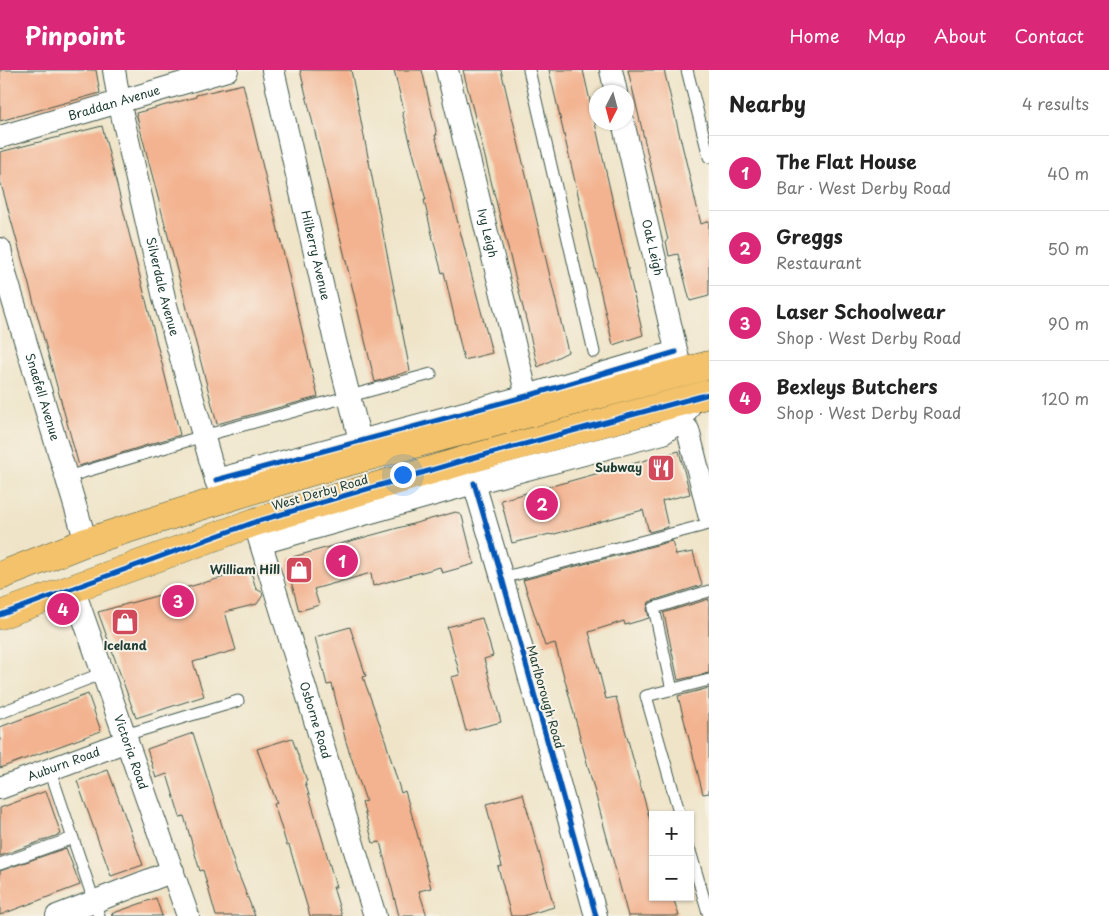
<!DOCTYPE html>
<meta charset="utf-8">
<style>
:root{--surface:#fff;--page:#f2f2f2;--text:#222;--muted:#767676;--line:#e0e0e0;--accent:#db2777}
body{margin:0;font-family:"Playpen Sans",sans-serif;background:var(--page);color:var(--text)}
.controls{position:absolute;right:15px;bottom:15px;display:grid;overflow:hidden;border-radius:0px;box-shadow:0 1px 4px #0004}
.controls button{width:45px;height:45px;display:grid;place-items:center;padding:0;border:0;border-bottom:1px solid var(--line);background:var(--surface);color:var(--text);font:25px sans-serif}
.compass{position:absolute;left:589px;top:15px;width:45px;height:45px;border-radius:50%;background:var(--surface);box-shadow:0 1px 4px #0004;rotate:186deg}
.you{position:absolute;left:402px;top:404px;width:18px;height:18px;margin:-12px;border:4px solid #fff;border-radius:50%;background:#1a73e8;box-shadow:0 0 0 8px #1a73e833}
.badge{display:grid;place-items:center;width:32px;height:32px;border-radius:50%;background:var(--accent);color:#fff;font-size:16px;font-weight:700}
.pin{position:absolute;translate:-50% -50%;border:2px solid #fff;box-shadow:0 1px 5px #0006}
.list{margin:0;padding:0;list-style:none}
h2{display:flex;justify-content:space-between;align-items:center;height:65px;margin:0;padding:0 20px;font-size:21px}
h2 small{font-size:16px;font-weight:400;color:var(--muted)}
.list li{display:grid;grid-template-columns:32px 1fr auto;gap:15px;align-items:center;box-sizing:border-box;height:75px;padding:0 20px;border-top:1px solid var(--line)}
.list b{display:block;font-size:19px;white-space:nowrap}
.list p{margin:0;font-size:16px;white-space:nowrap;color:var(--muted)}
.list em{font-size:16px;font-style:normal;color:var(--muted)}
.map{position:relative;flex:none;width:709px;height:846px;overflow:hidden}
header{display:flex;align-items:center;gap:30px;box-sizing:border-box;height:70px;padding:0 25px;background:var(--accent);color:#fff}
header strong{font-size:24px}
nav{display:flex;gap:28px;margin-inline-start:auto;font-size:18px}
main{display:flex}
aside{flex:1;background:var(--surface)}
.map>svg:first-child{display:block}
.building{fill:#f3b390}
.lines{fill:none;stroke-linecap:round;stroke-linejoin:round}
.lane-casing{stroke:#3e564a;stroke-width:13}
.street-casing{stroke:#3e564a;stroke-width:24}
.highway-casing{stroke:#3e564a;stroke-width:29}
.lane{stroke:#fff;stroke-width:11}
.street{stroke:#fff;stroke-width:22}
.highway{stroke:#f3c26a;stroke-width:28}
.cycleway-casing{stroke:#f7f3e8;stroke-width:8}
.cycleway{stroke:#0057b8;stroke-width:5}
.labels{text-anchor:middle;stroke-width:4;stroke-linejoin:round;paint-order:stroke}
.street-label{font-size:12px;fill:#1f3d34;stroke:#f7f3e8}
.poi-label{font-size:12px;font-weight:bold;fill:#1f3d34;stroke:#f7f3e8;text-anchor:end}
</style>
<header>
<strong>Pinpoint</strong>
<nav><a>Home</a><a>Map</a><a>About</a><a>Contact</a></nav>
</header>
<main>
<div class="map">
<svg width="709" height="846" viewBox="0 0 709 846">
<rect width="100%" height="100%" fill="#f7f3e8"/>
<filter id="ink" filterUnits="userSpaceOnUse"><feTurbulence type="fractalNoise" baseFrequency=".02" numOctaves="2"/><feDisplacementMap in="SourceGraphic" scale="10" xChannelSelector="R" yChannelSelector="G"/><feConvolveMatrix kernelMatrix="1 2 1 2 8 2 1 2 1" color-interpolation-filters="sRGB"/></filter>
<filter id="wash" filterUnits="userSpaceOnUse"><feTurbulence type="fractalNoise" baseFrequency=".0096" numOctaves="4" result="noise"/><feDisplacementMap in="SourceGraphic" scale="20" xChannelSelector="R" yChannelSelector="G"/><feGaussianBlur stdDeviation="1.12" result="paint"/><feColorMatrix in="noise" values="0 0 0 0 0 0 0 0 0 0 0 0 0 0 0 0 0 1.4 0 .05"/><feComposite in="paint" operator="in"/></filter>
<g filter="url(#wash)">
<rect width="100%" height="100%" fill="#efe4c8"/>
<g id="blocks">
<path class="building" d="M0,0H96L100,23L0,51Z
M300,0H351L410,301L375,312Z
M394,0H422L437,65H435L492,283L464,290L444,202L442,203L434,173L424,130H426L402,42L404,41Z
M463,0H501L568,282L538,297Z
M549,0H583L643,265L613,275Z
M628,0H664L701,154L709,151V226L690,231L678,184L669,186L666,171L668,170Z
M243,14L318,327L217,354L136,43L196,27V25Z
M102,56L180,365L79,396L0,110V82Z
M679,381L690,424L662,431L668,457L649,462L643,440L551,465L550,464L512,473L501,430Z
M456,442L462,446L474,494L442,503L440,497L373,516L371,503L314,519L319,535L299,541L287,496L289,488Z
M672,471L676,485L693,482L702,515L649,532L647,539L649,548L625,555L624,551L589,562L606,629L616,627L653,761V827H673L679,846H628L555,573L545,576L523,510Z
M246,501L252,505L256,519L262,522L263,525L257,534L225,542L236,580L193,592L204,626L136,648L98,542Z
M709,529V603L678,610L664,544L663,543Z
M482,548L493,586L484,589L501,652L466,661L451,607L460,605L447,557Z
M350,557L366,606L363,607L384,666L401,723L405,721L417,763L431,818L419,821L427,846H399L380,772L373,773L362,732L366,731L346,672L332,614L327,615L315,567Z
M709,618V723L703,724L678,626Z
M88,624L101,661L0,698V657Z
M193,663L237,803H238L255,846H216L203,800L200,801L184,746L180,747L167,704L156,708L147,679Z
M292,668L307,711L305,712L325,778L336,817H333L342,846H310L289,775L287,776L274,734L277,733L257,679Z
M108,700L143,795L111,806L77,711Z
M46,721L61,764L0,786V738Z
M523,724L554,837L523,846H511L498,797L502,796L486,734Z
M66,778L80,815L0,845V801Z
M156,828L162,846H112L111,844Z"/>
</g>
</g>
<g filter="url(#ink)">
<use href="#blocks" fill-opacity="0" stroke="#3e564a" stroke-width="1"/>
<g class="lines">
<g class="lane-casing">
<path id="lane" d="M529,0L594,282
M687,0L709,87
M67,407L203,366L431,304
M502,508L709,454
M672,620L654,538L709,521
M0,643L103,603
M125,665L238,631
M50,700L99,846
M680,745L646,626L709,610
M690,781L709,846
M0,794L73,768"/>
</g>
<g class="street-casing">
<g id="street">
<path id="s1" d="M114,0L119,31L165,232L216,410L221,423"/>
<path id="s2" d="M273,0L335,271L360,370"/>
<path id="s3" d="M447,0L527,326"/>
<path d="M611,0L616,22"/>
<path id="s4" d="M623,52L680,297"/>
<path id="s5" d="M0,67L227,0"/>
<path id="s6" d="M0,179L6,207L86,472"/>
<path d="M680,351L688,360L709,444"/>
<path d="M216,410L527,326L676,282"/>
<path d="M474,413L502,508L596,846"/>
<path id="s7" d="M257,461L375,846"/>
<path d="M261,473L474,413L663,363L680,351L695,327"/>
<path id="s8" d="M73,518L188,846"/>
<path id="s9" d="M0,718L127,671"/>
<path d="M57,846L173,801"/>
</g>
</g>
<g class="highway-casing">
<path id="highway" d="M0,506L86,472L310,402L709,295
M0,545L255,452L469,389L709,324"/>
</g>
<use href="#lane" class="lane"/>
<use href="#street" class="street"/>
<use href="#highway" class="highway"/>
<g class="cycleway-casing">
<path id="cycleway" d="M216,410L527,326L676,282
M474,413L502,508L596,846
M0,545L255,452L469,389L709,324"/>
</g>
<use href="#cycleway" class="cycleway"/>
</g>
</g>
<defs>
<g id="restaurant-square" transform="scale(1.4375)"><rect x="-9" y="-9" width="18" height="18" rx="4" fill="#d1495b" stroke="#f7f3e8"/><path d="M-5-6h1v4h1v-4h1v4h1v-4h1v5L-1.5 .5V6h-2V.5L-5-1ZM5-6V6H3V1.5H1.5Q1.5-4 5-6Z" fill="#fff"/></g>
<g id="shop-square" transform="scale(1.4375)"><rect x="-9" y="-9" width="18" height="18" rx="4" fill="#d1495b" stroke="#f7f3e8"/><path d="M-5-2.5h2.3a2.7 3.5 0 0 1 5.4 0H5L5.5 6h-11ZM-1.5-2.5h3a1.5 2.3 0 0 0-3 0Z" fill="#fff"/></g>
</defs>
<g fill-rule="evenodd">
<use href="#restaurant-square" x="661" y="398"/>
<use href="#shop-square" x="299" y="500"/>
<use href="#shop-square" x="125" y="552"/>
</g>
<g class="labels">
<g class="street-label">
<text dy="4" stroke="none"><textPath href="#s5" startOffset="119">Braddan Avenue</textPath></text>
<text dy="4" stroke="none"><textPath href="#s3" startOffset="168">Ivy Leigh</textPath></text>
<text dy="4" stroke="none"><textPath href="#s4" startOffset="129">Oak Leigh</textPath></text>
<text dy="4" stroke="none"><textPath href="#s2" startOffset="190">Hilberry Avenue</textPath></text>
<text dy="4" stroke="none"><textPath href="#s1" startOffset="222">Silverdale Avenue</textPath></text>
<text dy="4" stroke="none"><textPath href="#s6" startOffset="154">Snaefell Avenue</textPath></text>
<text transform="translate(320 423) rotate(-16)" y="4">West Derby Road</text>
<text transform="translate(545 627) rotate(74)" y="4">Marlborough Road</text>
<text dy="4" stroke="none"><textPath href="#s7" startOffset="198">Osborne Road</textPath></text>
<text dy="4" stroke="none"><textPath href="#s8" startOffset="174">Victoria Road</textPath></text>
<text dy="4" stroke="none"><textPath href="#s9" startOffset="68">Auburn Road</textPath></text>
</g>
<g class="poi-label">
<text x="642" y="402">Subway</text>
<text x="280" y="504">William Hill</text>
<text x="125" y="580" text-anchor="middle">Iceland</text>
</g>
</g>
</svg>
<div class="controls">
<button>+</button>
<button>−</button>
</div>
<svg class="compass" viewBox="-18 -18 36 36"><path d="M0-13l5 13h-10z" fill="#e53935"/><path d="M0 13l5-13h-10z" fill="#767676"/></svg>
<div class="you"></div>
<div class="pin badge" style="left:342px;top:491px">1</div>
<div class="pin badge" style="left:542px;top:434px">2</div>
<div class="pin badge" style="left:178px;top:531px">3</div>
<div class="pin badge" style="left:63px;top:539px">4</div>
</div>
<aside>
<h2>Nearby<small>4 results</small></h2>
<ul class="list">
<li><span class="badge">1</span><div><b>The Flat House</b><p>Bar · West Derby Road</p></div><em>40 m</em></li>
<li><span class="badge">2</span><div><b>Greggs</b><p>Restaurant</p></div><em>50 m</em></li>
<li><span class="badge">3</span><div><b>Laser Schoolwear</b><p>Shop · West Derby Road</p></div><em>90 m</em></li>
<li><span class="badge">4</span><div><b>Bexleys Butchers</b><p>Shop · West Derby Road</p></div><em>120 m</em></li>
</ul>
</aside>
</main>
